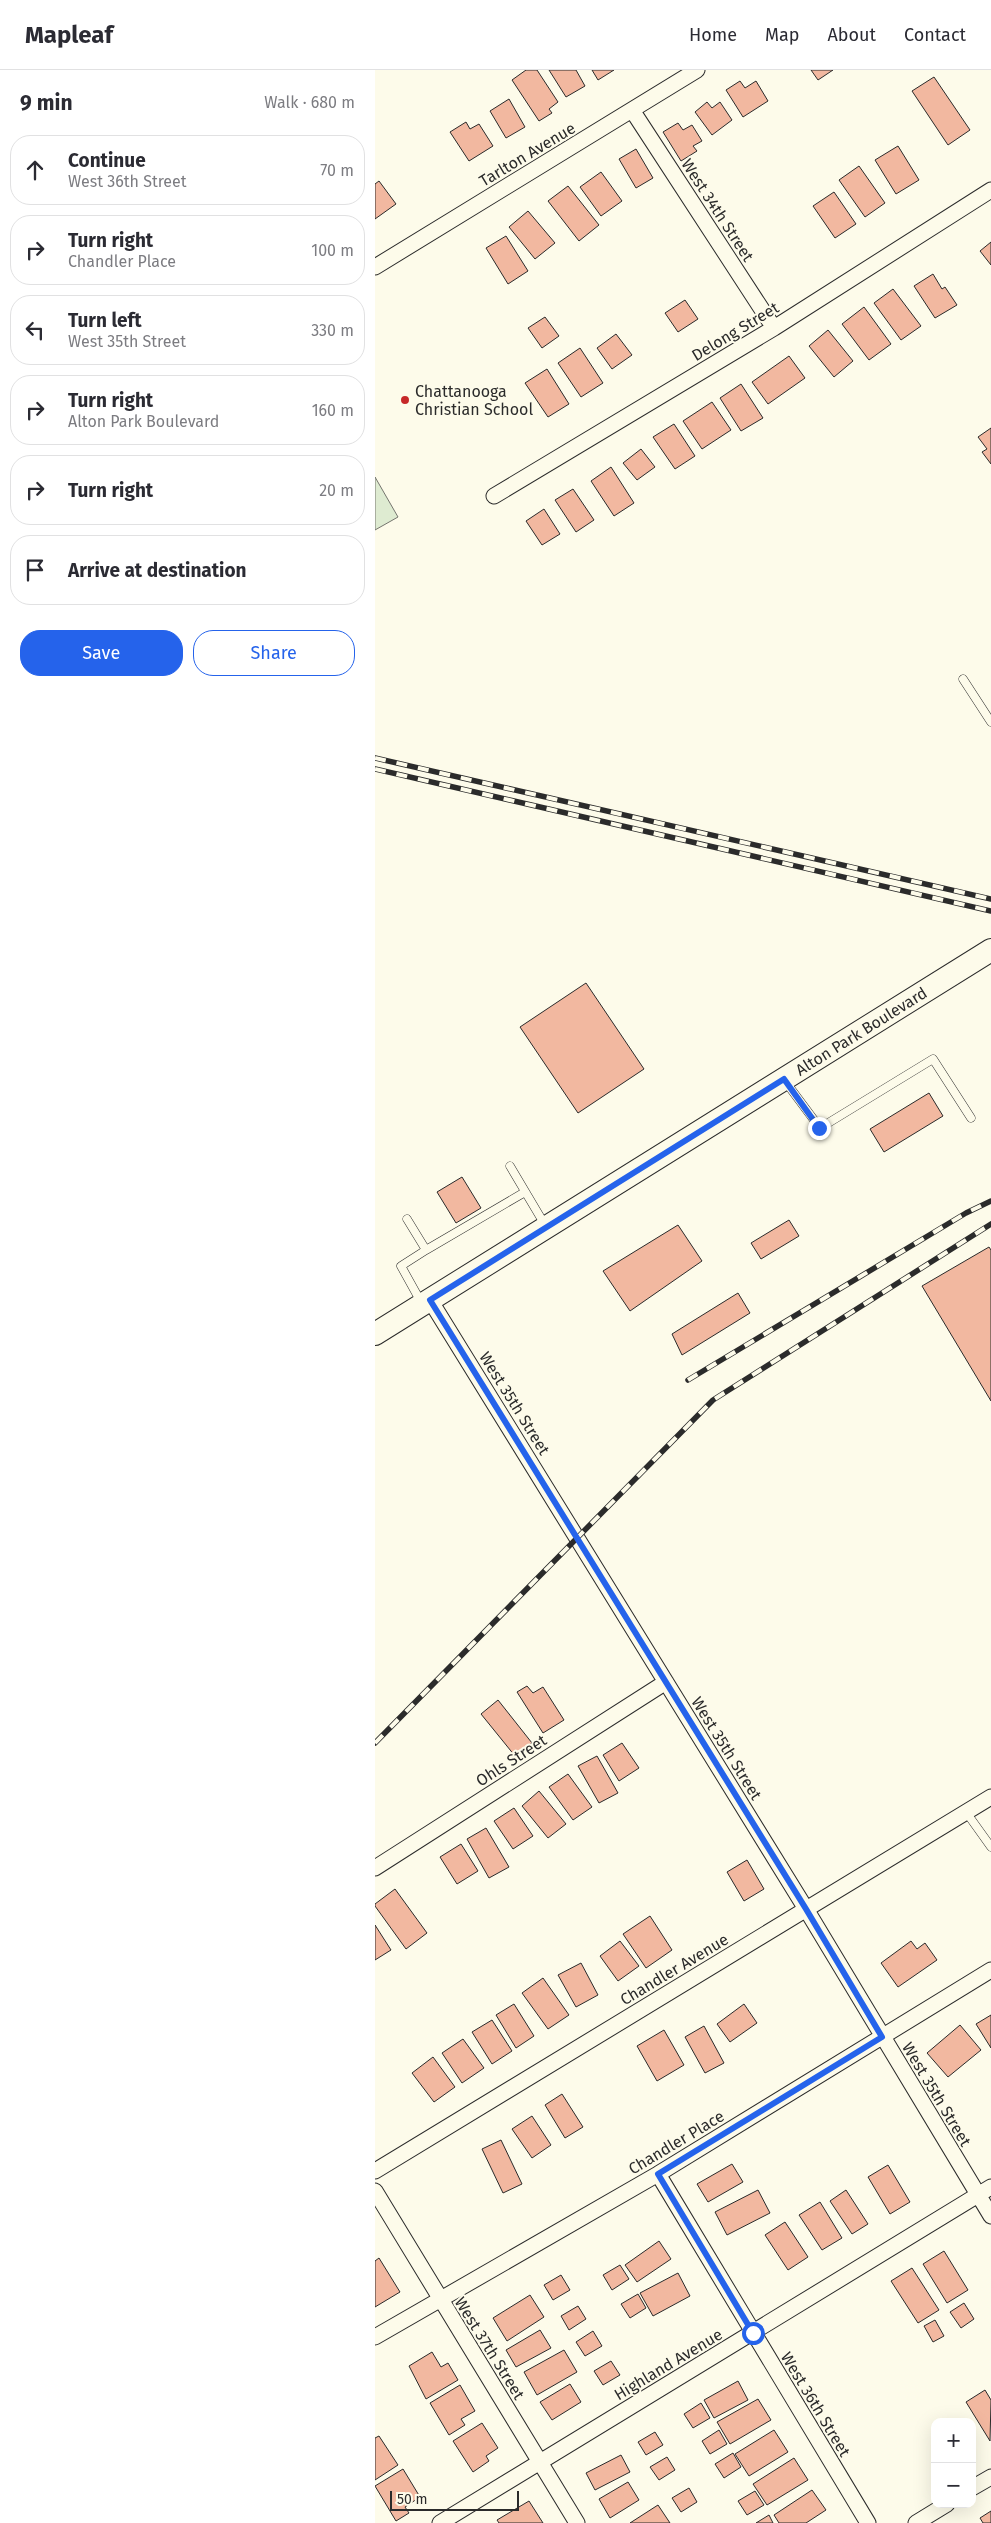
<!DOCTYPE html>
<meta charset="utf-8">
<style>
:root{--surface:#fff;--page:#f2f2f3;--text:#2b2b33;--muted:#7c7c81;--line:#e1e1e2;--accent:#2563eb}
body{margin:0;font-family:"Fira Sans",sans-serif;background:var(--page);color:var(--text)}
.controls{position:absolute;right:15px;bottom:15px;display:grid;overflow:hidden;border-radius:10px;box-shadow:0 5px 20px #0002}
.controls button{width:45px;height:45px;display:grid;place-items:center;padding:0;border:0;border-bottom:1px solid var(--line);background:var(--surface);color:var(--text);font:25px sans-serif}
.scale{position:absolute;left:15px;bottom:12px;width:129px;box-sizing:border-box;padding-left:5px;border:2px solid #2b2b2b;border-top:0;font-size:14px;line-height:18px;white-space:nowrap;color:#2b2b2b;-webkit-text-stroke:4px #fdfbea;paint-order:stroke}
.stop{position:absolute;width:15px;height:15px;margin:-11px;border:4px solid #2563eb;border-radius:50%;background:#fff}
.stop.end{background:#2563eb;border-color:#fff;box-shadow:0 1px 5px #0008}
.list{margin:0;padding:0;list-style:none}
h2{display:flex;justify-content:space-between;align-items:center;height:65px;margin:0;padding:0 20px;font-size:21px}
h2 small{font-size:16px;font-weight:400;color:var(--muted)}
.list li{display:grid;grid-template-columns:32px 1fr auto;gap:15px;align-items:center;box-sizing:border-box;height:70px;margin:0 10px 10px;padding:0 10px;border:1px solid var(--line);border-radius:20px}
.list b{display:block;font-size:19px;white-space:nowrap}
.list p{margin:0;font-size:16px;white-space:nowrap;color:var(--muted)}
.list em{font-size:16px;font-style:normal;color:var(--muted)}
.actions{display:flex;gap:10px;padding:15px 20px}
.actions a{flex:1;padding:11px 0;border:1px solid var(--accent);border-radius:20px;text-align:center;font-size:18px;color:var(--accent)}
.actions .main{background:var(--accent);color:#fff}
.icon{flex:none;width:28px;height:28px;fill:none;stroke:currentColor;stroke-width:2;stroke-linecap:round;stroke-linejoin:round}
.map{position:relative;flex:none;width:616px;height:2453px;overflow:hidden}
header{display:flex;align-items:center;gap:30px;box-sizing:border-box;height:70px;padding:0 25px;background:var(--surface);border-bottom:1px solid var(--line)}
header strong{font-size:24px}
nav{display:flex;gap:28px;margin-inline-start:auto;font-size:18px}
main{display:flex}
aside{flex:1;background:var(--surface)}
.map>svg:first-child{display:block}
.green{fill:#deebd1;stroke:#74746e}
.building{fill:#f2b8a0;stroke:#2b2b2b}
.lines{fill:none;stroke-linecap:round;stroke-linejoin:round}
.service-casing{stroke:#2b2b2b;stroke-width:9}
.minor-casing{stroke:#2b2b2b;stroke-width:17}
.secondary-casing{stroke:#2b2b2b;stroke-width:24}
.service{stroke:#fdfbea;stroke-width:8}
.minor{stroke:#fdfbea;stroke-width:15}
.secondary{stroke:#fdfbea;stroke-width:22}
.rail-casing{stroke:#2b2b2b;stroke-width:5.5}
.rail{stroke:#fdfbea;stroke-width:4;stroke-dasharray:11;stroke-linecap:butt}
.route{stroke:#2563eb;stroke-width:6}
.poi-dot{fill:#c62828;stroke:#fdfbea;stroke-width:2}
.labels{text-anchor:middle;stroke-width:4;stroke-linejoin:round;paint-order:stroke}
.street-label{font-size:16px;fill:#2b2b2b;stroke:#fdfbea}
.poi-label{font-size:16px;fill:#2b2b2b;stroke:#fdfbea;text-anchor:start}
</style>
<header>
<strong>Mapleaf</strong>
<nav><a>Home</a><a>Map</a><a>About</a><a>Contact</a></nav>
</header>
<main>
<aside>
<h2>9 min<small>Walk · 680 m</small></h2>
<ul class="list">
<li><svg class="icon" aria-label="ahead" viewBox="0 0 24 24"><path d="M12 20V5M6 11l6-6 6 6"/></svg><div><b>Continue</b><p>West 36th Street</p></div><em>70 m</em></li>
<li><svg class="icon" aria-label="right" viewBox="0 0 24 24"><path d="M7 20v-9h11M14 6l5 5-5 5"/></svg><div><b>Turn right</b><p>Chandler Place</p></div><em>100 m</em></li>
<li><svg class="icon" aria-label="left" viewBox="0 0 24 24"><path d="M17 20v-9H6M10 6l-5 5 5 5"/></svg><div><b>Turn left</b><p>West 35th Street</p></div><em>330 m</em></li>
<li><svg class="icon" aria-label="right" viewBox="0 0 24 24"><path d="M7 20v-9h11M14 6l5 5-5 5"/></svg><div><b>Turn right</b><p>Alton Park Boulevard</p></div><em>160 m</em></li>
<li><svg class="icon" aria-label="right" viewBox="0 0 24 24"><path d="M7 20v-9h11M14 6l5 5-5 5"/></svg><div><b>Turn right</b></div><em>20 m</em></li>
<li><svg class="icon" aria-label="arrive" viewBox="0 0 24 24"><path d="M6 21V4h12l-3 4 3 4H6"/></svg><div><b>Arrive at destination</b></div></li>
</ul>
<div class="actions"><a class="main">Save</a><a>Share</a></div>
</aside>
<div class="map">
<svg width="616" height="2453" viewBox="0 0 616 2453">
<rect width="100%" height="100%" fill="#fdfbea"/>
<path class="green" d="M0,407L23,447L0,460Z"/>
<path class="building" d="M151,0H162L183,32L174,39L177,43L164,51L137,10Z
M174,0H201L210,16L191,27Z
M217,0H239L223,10Z
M436,0H458L443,10Z
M559,7L595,60L573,75L537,21Z
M365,11L370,18L381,11L393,31L368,47L351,20Z
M134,29L150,57L131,68L115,41Z
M332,32L337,38L345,32L357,50L337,65L320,42Z
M91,52L95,59L104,54L118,76L94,91L75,62Z
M303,53L308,60L317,55L327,71L318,76L322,81L306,91L288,62Z
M523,76L544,110L521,124L500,90Z
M261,79L278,108L261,118L244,89Z
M484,96L510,133L490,147L464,110Z
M226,102L247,131L226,146L205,117Z
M4,111L21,134L0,149V114Z
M193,116L224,155L204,171L173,131Z
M459,122L481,154L460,168L438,136Z
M153,141L180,173L160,189L134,157Z
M131,166L153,201L133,214L111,178Z
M616,172V195L605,181Z
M558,204L567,219L570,217L582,235L560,248L539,216Z
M518,219L546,256L526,270L499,233Z
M310,230L323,249L303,262L290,243Z
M489,237L516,274L494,290L467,254Z
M170,247L184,266L167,278L153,258Z
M453,260L478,291L459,307L434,276Z
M241,264L257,285L237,299L222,278Z
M205,278L228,313L206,327L183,293Z
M414,286L430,308L393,334L377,312Z
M172,299L194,334L173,347L150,313Z
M366,314L388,348L366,361L345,328Z
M337,332L356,360L327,379L308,351Z
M299,354L320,386L300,399L278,367Z
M616,358V394L607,382L612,379L603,367Z
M266,379L280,397L262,410L248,393Z
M236,397L259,433L239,446L216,411Z
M198,419L219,450L201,462L180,430Z
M169,439L185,464L167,475L151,451Z
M211,913L269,999L203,1043L145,957Z
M554,1023L568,1046L509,1082L495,1059Z
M87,1107L106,1138L81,1153L62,1122Z
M414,1150L424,1166L386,1189L376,1173Z
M303,1155L327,1191L255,1241L228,1201Z
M614,1177L616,1180V1331L547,1216Z
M363,1223L375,1243L307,1285L297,1264Z
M152,1616L158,1623L168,1617L189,1650L168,1663L142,1622Z
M123,1630L157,1673L140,1686L106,1644Z
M247,1673L264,1698L244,1711L228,1685Z
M222,1686L243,1723L224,1733L203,1696Z
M193,1704L217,1737L198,1750L174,1717Z
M164,1721L191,1754L173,1768L147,1736Z
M139,1738L158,1766L138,1779L119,1751Z
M111,1758L134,1797L114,1808L92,1769Z
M86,1774L103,1801L82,1814L65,1787Z
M372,1790L389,1819L369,1831L352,1802Z
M20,1819L52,1863L31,1879L0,1836V1834Z
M275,1846L297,1880L271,1898L248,1864Z
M0,1855L16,1880L0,1890Z
M245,1871L264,1896L243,1911L225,1886Z
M536,1871L542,1879L550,1873L562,1890L523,1917L506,1893Z
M206,1893L223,1925L201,1937L183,1905Z
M168,1908L194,1945L173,1959L147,1923Z
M139,1934L159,1966L141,1978L121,1945Z
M369,1934L382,1953L355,1972L342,1954Z
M616,1945V1978L601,1954Z
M117,1950L137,1981L117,1994L97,1962Z
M585,1955L606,1980L573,2007L552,1983Z
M329,1956L349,1993L330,2003L310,1967Z
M289,1960L309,1995L282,2011L262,1976Z
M88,1969L109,1998L87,2013L67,1983Z
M58,1987L80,2017L59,2032L37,2003Z
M187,2024L208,2057L190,2068L170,2035Z
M157,2046L176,2075L157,2088L137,2059Z
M126,2070L147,2114L128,2123L107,2079Z
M357,2094L368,2112L333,2132L322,2114Z
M513,2095L535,2132L515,2144L493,2107Z
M383,2120L395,2143L352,2165L340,2142Z
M471,2120L493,2154L477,2164L455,2131Z
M445,2132L467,2168L447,2180L424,2145Z
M410,2152L433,2187L413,2200L390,2165Z
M284,2171L296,2189L262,2212L250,2195Z
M569,2181L593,2220L572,2233L548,2194Z
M4,2188L25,2222L0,2237V2191Z
M245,2195L254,2209L237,2220L228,2205Z
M537,2198L564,2240L543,2253L516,2211Z
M303,2203L315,2226L278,2246L265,2223Z
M186,2205L195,2220L178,2230L169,2215Z
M263,2224L271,2238L255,2248L246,2234Z
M155,2225L169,2247L132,2271L118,2248Z
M589,2233L599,2249L586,2258L575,2242Z
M203,2236L211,2249L194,2260L186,2246Z
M560,2250L569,2266L558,2272L549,2256Z
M165,2260L176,2278L141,2297L131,2280Z
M218,2261L227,2276L210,2286L201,2272Z
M189,2280L202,2302L162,2325L149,2302Z
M57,2282L66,2297L73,2293L83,2310L51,2329L34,2296Z
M236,2291L245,2305L228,2315L219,2301Z
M363,2311L373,2330L339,2348L329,2330Z
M195,2314L206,2332L177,2350L165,2332Z
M85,2315L100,2341L86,2349L90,2355L74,2365L55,2333Z
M610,2320L616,2330L615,2371L591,2332Z
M383,2329L396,2350L355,2374L342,2352Z
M326,2333L335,2348L318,2358L309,2344Z
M107,2353L123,2378L111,2386L114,2391L98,2402L78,2371Z
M344,2360L352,2374L335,2384L327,2371Z
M399,2360L413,2382L374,2406L360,2384Z
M280,2362L288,2375L271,2385L263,2372Z
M4,2366L23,2395L0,2410V2368Z
M358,2383L366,2397L349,2408L340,2394Z
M246,2385L255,2402L220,2420L211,2403Z
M292,2387L300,2400L284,2410L275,2397Z
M419,2388L433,2410L392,2435L378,2414Z
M28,2399L45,2427L30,2437L34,2443L21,2451L0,2416Z
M253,2412L264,2430L235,2448L224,2429Z
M314,2418L322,2432L306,2442L297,2428Z
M437,2420L451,2440L431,2453H404L399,2445Z
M380,2421L389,2435L372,2445L363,2431Z
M154,2431L168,2453H124L122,2450Z
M283,2435L295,2453H255Z
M616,2441V2453H608L605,2448Z
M394,2445L398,2453H381Z"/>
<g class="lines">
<g class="service-casing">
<path id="service" d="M588,609L616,652
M410,1011L445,1058L558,989L596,1048
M135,1096L170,1155
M32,1149L51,1180L150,1122
M46,1232L26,1196L51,1180
M591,1742L616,1777"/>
</g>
<g class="minor-casing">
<path id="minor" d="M257,40L399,258
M0,197L322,0
M119,426L399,258L616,120
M55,1230L431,1839L616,2146
M0,1798L291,1612
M0,2101L616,1727
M283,2104L493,2453
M0,2121L202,2453
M0,2267L283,2104L616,1900
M597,2418L616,2407
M65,2453L616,2117
M541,2453L572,2434"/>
</g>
<g class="secondary-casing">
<path id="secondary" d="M0,1264L616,880"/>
</g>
<use href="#service" class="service"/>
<use href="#minor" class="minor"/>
<use href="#secondary" class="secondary"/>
<g class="rail-casing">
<path id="rail" d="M0,688L616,829
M0,699L616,841
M313,1310L591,1143L616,1131
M0,1673L338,1330L616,1154"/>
</g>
<use href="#rail" class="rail"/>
</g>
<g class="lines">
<path class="route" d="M378,2263L283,2104L507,1967L431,1839L55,1230L409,1009L444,1058"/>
</g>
<circle class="poi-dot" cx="30" cy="330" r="5"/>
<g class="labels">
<g class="street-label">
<text transform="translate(152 84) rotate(-31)" y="6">Tarlton Avenue</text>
<text transform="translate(343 140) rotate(57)" y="6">West 34th Street</text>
<text transform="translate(360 261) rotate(-31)" y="6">Delong Street</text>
<text transform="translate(486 961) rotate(-32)" y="6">Alton Park Boulevard</text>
<text transform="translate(140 1333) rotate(58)" y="6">West 35th Street</text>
<text transform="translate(352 1678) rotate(58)" y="6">West 35th Street</text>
<text transform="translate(136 1690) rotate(-33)" y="6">Ohls Street</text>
<text transform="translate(299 1899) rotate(-31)" y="6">Chandler Avenue</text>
<text transform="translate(562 2024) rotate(59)" y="6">West 35th Street</text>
<text transform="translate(301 2072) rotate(-31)" y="6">Chandler Place</text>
<text transform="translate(115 2278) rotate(58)" y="6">West 37th Street</text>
<text transform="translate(293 2294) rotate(-31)" y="6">Highland Avenue</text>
<text transform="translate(441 2334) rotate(59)" y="6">West 36th Street</text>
</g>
<g class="poi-label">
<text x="40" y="327">Chattanooga<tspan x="40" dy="18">Christian School</tspan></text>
</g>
</g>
</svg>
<div class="controls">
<button>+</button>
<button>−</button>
</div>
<div class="scale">50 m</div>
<div class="stop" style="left:378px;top:2263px"></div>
<div class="stop end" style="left:444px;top:1058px"></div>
</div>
</main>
